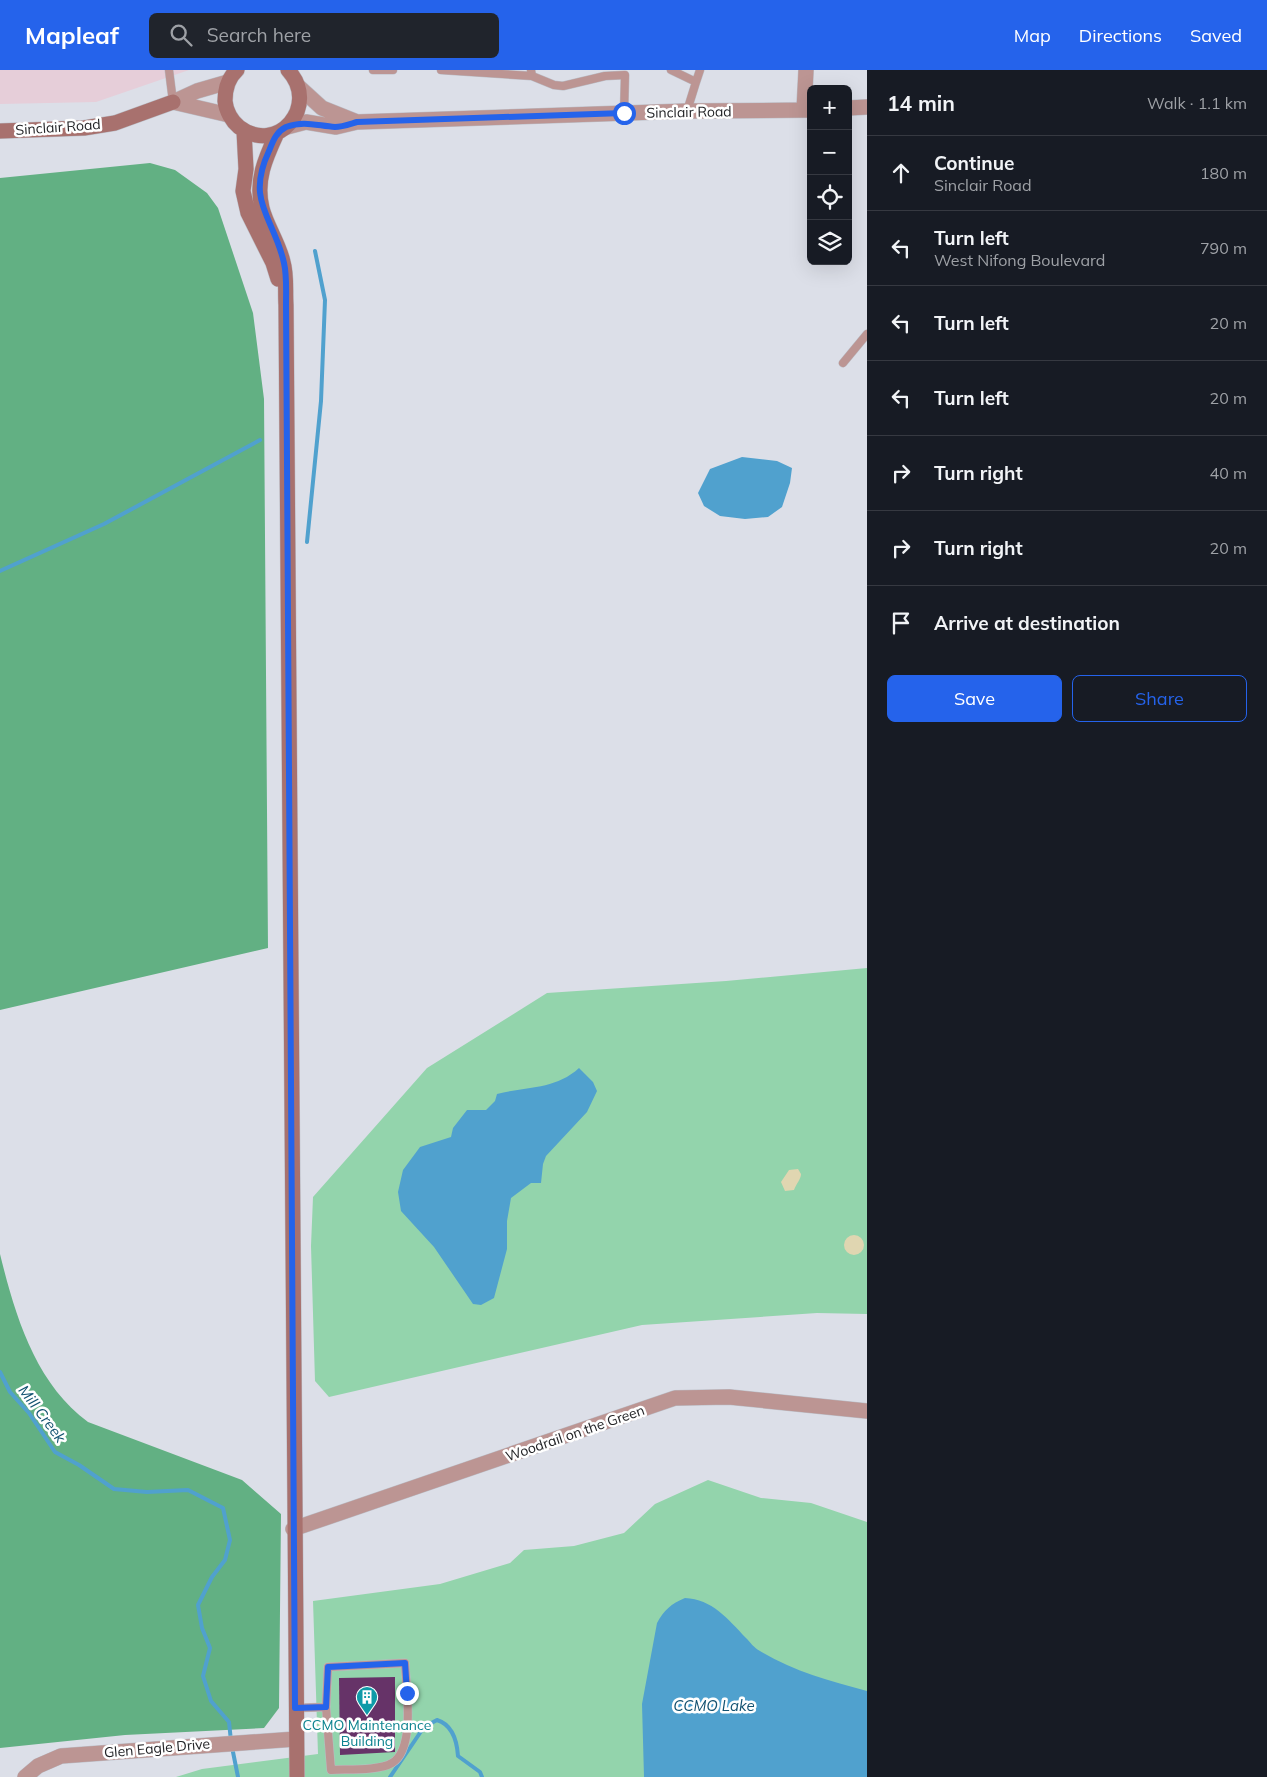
<!DOCTYPE html>
<meta charset="utf-8">
<style>
:root{--surface:#171b24;--page:#20242c;--text:#f1f3f6;--muted:#9ea1a6;--line:#363941;--accent:#2563eb}
body{margin:0;font-family:Mulish,sans-serif;background:var(--page);color:var(--text)}
.controls{position:absolute;right:15px;top:15px;display:grid;overflow:hidden;border-radius:8px;box-shadow:0 5px 20px #0002}
.controls button{width:45px;height:45px;display:grid;place-items:center;padding:0;border:0;border-bottom:1px solid var(--line);background:var(--surface);color:var(--text);font:25px sans-serif}
.stop{position:absolute;width:15px;height:15px;margin:-11px;border:4px solid #2563eb;border-radius:50%;background:#fff}
.stop.end{background:#2563eb;border-color:#fff;box-shadow:0 1px 5px #0008}
.list{margin:0;padding:0;list-style:none}
h2{display:flex;justify-content:space-between;align-items:center;height:65px;margin:0;padding:0 20px;font-size:21px}
h2 small{font-size:16px;font-weight:400;color:var(--muted)}
.list li{display:grid;grid-template-columns:32px 1fr auto;gap:15px;align-items:center;box-sizing:border-box;height:75px;padding:0 20px;border-top:1px solid var(--line)}
.list b{display:block;font-size:19px;white-space:nowrap}
.list p{margin:0;font-size:16px;white-space:nowrap;color:var(--muted)}
.list em{font-size:16px;font-style:normal;color:var(--muted)}
.actions{display:flex;gap:10px;padding:15px 20px}
.actions a{flex:1;padding:11px 0;border:1px solid var(--accent);border-radius:8px;text-align:center;font-size:18px;color:var(--accent)}
.actions .main{background:var(--accent);color:#fff}
.icon{flex:none;width:28px;height:28px;fill:none;stroke:currentColor;stroke-width:2;stroke-linecap:round;stroke-linejoin:round}
.map{position:relative;flex:none;width:867px;height:1707px;overflow:hidden}
header{display:flex;align-items:center;gap:30px;box-sizing:border-box;height:70px;padding:0 25px;background:var(--accent);color:#fff}
header strong{font-size:24px}
nav{display:flex;gap:28px;margin-inline-start:auto;font-size:18px}
.search{width:350px;height:45px;background:var(--page);display:flex;align-items:center;gap:12px;box-sizing:border-box;padding:0 18px;border-radius:8px;color:var(--muted);font-size:19px}
main{display:flex}
aside{flex:1;background:var(--surface)}
.map>svg:first-child{display:block}
.education{fill:#e6ced9}
.green{fill:#93d4ac}
.forest{fill:#62b083}
.sand{fill:#e0d6b1}
.water{fill:#50a1ce}
.lines{fill:none;stroke-linecap:round;stroke-linejoin:round}
.stream{stroke:#50a1ce;stroke-width:4}
.building{fill:#663368}
.lane-casing{stroke:#bbbdc5;stroke-width:9}
.street-casing{stroke:#bbbdc5;stroke-width:16}
.secondary-casing{stroke:#bbbdc5;stroke-width:16}
.lane{stroke:#bc9593;stroke-width:8}
.street{stroke:#bc9593;stroke-width:15}
.secondary{stroke:#a8716e;stroke-width:15}
.route{stroke:#2563eb;stroke-width:6}
.labels{text-anchor:middle;stroke-width:5;stroke-linejoin:round;paint-order:stroke}
.street-label{font-size:14px;fill:#222326;stroke:#fff}
.culture-label{font-size:14px;fill:#0d838f;stroke:#fff}
.water-label{font-size:15px;font-style:italic;fill:#135271;stroke:#fff}
</style>
<header>
<strong>Mapleaf</strong>
<div class="search"><svg class="icon" aria-label="search" viewBox="0 0 24 24"><circle cx="10" cy="10" r="6"/><path d="M15 15l6 6"/></svg>Search here</div>
<nav><a>Map</a><a>Directions</a><a>Saved</a></nav>
</header>
<main>
<div class="map">
<svg width="867" height="1707" viewBox="0 0 867 1707">
<rect width="100%" height="100%" fill="#dcdfe8"/>
<path class="education" d="M0,0H189L96,32L0,34Z"/>
<path class="green" d="M867,898V1244L817,1243L642,1255L329,1327L315,1311L311,1176L313,1127L427,998L547,923L726,911Z
M708,1410L761,1428L811,1433L867,1452V1707H176L202,1699L318,1684L313,1531L440,1514L510,1493L524,1480L574,1476L624,1463L655,1434Z"/>
<path class="forest" d="M150,93L175,100L207,123L218,138L253,243L264,329L268,878L0,940V108Z
M0,1184C15,1245 35,1313 88,1352L242,1410L281,1444L279,1638L264,1658L125,1665L0,1678Z"/>
<path class="sand" d="M798,1099L801,1104C801,1109 796,1114 794,1120L785,1121L781,1112L789,1100Z
M844 1175a10 10 0 1 1 20 0a10 10 0 1 1-20 0Z"/>
<path class="water" d="M742,387L777,391L792,398L790,413L782,437L768,447L745,449L720,446L704,436L698,423L710,399Z
M579,998L593,1012L597,1021L587,1042L546,1086L543,1094L541,1113H531L511,1128L507,1151V1179L494,1228L481,1235L473,1234L434,1177L401,1141L398,1122L403,1100L420,1077L451,1067L453,1058L467,1040H486L495,1031L497,1024C527,1016 555,1020 579,998Z
M685,1528C712,1529 728,1549 746,1568C750,1572 754,1578 760,1581C793,1601 830,1611 867,1621V1707H644L642,1634L657,1553C664,1540 671,1534 685,1528Z"/>
<g class="lines">
<path class="stream" d="M307,472L321,331L325,230L315,181
M0,501L104,454L260,370
M0,1302L10,1322L29,1343L55,1382L79,1395L114,1419L147,1422L188,1420L223,1438L230,1470L225,1490L212,1507L198,1535L202,1558L210,1578L203,1606L211,1631L229,1652L231,1671
M232,1677L238,1707
M390,1707L424,1657L437,1650C453,1655 457,1671 458,1686L480,1702L482,1707"/>
</g>
<path class="building" d="M395,1607V1682L340,1685L339,1608Z"/>
<g class="lines">
<g class="lane-casing">
<path id="lane" d="M169,0L173,32
M373,0H393
M441,0L532,6L531,0
M671,0L696,12L687,41
M532,6L554,15L563,16L605,6L625,5L624,43
M696,12L700,0
M843,293L867,264
M405,1593C406,1617 416,1679 392,1693C379,1701 347,1699 331,1700L326,1637L328,1597Z
M296,1638L326,1637"/>
</g>
<g class="street-casing">
<path id="street" d="M299,17L322,38L357,52
M173,32L197,21L228,12
M173,32L229,45
M848,38L867,37
M804,40L806,0
M287,57L306,52L336,57L357,52L687,41L811,40
M293,1459L675,1328L729,1327L867,1341
M25,1707L38,1696L61,1686L296,1669"/>
</g>
<g class="secondary-casing">
<path id="secondary" d="M237,0C228,8 225,20 225,31C226,41 232,51 239,57C277,86 321,36 288,0
M0,61L84,58L115,53L173,32
M244,61L246,99L243,121L248,143L273,193L278,209
M277,63C266,87 255,110 262,138C266,155 279,173 283,192C287,205 285,221 286,235L297,1707"/>
</g>
<use href="#lane" class="lane"/>
<use href="#street" class="street"/>
<use href="#secondary" class="secondary"/>
</g>
<g class="lines">
<path class="route" d="M407,1623L405,1593L328,1597L326,1637L295,1638L286,235C286,221 287,206 284,193C274,147 245,132 269,81C273,71 276,62 286,57C304,50 318,56 335,57C342,57 350,54 357,52L624,43"/>
</g>
<defs>
<g id="building-pin" transform="scale(1.125)"><path d="M0 17L-7.5 6A9.5 9.5 0 1 1 7.5 6Z" fill="#0f9aa8" stroke="#fff"/><path d="M-4-6H4V6H1V3H-1V6H-4ZM-2.5-4.3h1.7v1.8h-1.7ZM.8-4.3h1.7v1.8H.8ZM-2.5-1h1.7V.8h-1.7ZM.8-1h1.7V.8H.8Z" fill="#fff"/></g>
</defs>
<g fill-rule="evenodd">
<use href="#building-pin" x="367" y="1627"/>
</g>
<g class="labels">
<g class="street-label">
<text transform="translate(689 42) rotate(-1)" y="5">Sinclair Road</text>
<text transform="translate(58 57) rotate(-4)" y="5">Sinclair Road</text>
<text transform="translate(575 1363) rotate(-19)" y="5">Woodrail on the Green</text>
<text transform="translate(157 1678) rotate(-5)" y="5">Glen Eagle Drive</text>
</g>
<g class="culture-label">
<text x="367" y="1660">CCMO Maintenance<tspan x="367" dy="16">Building</tspan></text>
</g>
<g class="water-label">
<text transform="translate(42 1344) rotate(53)" y="5">Mill Creek</text>
<text x="714" y="1641">CCMO Lake</text>
</g>
</g>
</svg>
<div class="controls">
<button>+</button>
<button>−</button>
<button><svg class="icon" aria-label="locate" viewBox="0 0 24 24"><circle cx="12" cy="12" r="6"/><path d="M12 2v4M12 18v4M2 12h4M18 12h4"/></svg></button>
<button><svg class="icon" aria-label="layers" viewBox="0 0 24 24"><path d="M12 4l9 5-9 5-9-5zM3 14l9 5 9-5"/></svg></button>
</div>
<div class="stop" style="left:624px;top:43px"></div>
<div class="stop end" style="left:407px;top:1623px"></div>
</div>
<aside>
<h2>14 min<small>Walk · 1.1 km</small></h2>
<ul class="list">
<li><svg class="icon" aria-label="ahead" viewBox="0 0 24 24"><path d="M12 20V5M6 11l6-6 6 6"/></svg><div><b>Continue</b><p>Sinclair Road</p></div><em>180 m</em></li>
<li><svg class="icon" aria-label="left" viewBox="0 0 24 24"><path d="M17 20v-9H6M10 6l-5 5 5 5"/></svg><div><b>Turn left</b><p>West Nifong Boulevard</p></div><em>790 m</em></li>
<li><svg class="icon" aria-label="left" viewBox="0 0 24 24"><path d="M17 20v-9H6M10 6l-5 5 5 5"/></svg><div><b>Turn left</b></div><em>20 m</em></li>
<li><svg class="icon" aria-label="left" viewBox="0 0 24 24"><path d="M17 20v-9H6M10 6l-5 5 5 5"/></svg><div><b>Turn left</b></div><em>20 m</em></li>
<li><svg class="icon" aria-label="right" viewBox="0 0 24 24"><path d="M7 20v-9h11M14 6l5 5-5 5"/></svg><div><b>Turn right</b></div><em>40 m</em></li>
<li><svg class="icon" aria-label="right" viewBox="0 0 24 24"><path d="M7 20v-9h11M14 6l5 5-5 5"/></svg><div><b>Turn right</b></div><em>20 m</em></li>
<li><svg class="icon" aria-label="arrive" viewBox="0 0 24 24"><path d="M6 21V4h12l-3 4 3 4H6"/></svg><div><b>Arrive at destination</b></div></li>
</ul>
<div class="actions"><a class="main">Save</a><a>Share</a></div>
</aside>
</main>
